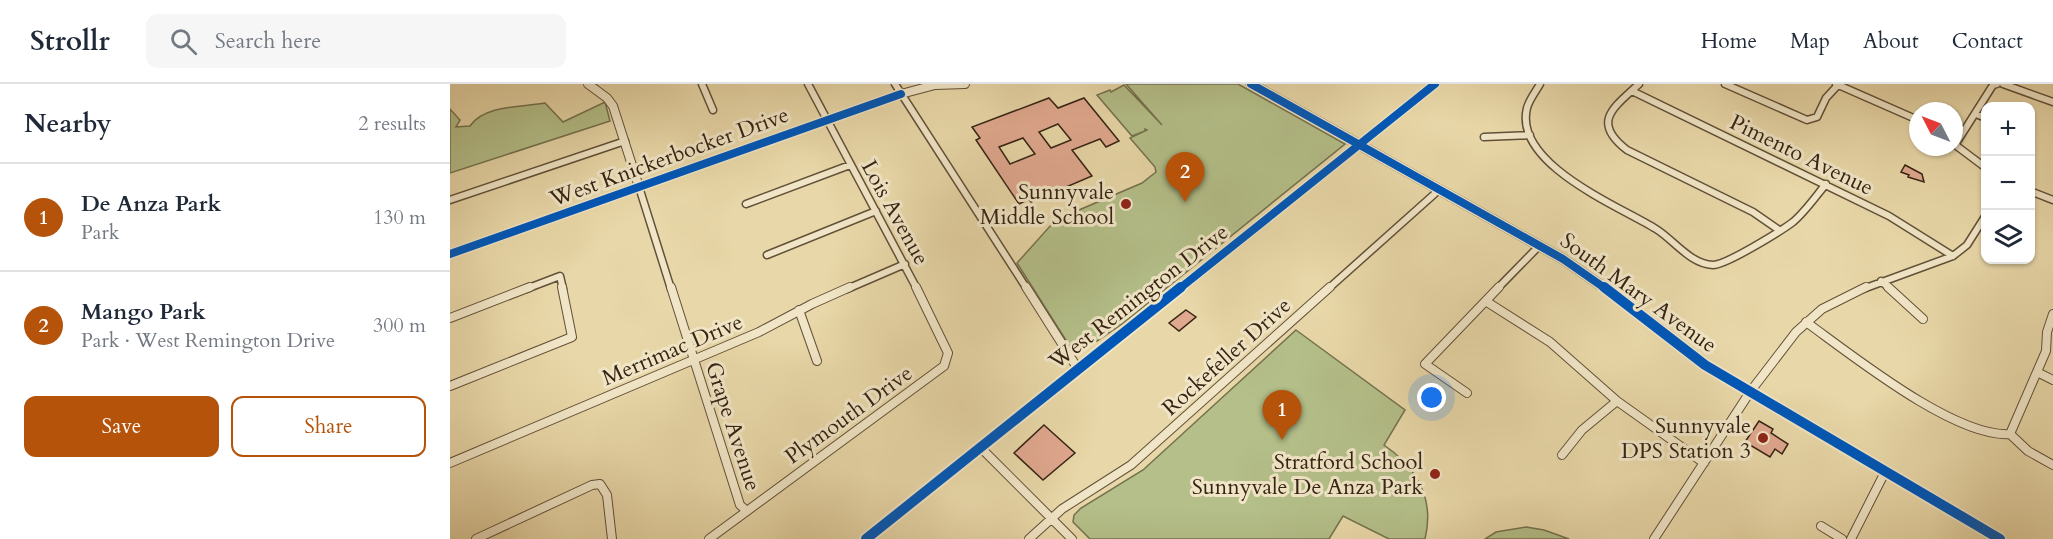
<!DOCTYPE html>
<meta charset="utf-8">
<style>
:root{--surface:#fff;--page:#f6f6f7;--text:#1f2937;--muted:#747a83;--line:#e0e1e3;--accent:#b45309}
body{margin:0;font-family:Cardo,serif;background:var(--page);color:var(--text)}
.controls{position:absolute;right:18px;top:18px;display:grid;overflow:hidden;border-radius:12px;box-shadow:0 2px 4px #0004}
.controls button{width:54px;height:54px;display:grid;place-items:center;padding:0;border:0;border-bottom:2px solid var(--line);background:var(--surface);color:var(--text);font:30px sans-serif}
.compass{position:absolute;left:1459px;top:18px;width:54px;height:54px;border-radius:50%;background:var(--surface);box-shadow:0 2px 4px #0004;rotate:312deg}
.you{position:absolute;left:982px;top:314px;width:21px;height:21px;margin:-15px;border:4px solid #fff;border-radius:50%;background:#1a73e8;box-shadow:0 0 0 9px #1a73e833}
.badge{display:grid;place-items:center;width:39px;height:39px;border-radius:50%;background:var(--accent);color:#fff;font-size:20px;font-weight:700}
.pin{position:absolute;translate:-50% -50px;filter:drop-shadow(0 2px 3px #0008)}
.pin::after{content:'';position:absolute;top:32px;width:21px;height:18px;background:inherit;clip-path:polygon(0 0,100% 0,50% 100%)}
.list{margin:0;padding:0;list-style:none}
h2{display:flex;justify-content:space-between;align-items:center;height:78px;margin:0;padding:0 24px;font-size:26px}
h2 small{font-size:20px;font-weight:400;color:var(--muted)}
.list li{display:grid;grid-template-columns:39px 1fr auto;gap:18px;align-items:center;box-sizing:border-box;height:108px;padding:0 24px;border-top:2px solid var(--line)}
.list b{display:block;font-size:22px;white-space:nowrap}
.list p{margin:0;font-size:20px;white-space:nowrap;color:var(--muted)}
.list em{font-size:20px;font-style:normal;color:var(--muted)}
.actions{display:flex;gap:12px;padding:18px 24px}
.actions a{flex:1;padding:14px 0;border:2px solid var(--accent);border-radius:12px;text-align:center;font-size:21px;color:var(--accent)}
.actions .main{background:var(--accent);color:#fff}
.icon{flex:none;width:33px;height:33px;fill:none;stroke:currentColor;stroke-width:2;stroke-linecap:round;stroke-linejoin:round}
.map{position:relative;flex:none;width:1603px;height:455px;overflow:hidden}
header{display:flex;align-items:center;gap:36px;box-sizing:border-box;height:84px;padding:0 30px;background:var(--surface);border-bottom:2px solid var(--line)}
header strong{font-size:28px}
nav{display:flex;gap:33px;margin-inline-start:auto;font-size:21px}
.search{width:420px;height:54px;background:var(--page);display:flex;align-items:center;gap:15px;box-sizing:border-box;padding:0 21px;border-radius:12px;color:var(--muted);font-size:22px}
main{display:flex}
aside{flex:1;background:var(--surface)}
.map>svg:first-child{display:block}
.green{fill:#b4bf89;stroke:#74714e;stroke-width:1.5}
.building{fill:#e0a88f;stroke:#352313;stroke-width:1.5;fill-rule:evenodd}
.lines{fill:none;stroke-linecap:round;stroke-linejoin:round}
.minor-far1-casing{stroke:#625038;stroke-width:9}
.minor-casing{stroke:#625038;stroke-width:10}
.tertiary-far1-casing{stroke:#625038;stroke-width:10}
.tertiary-casing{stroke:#625038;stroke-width:12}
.secondary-far1-casing{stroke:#352313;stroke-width:11}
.secondary-casing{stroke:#352313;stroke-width:13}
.minor-far1{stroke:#f0e5c6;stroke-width:6}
.minor{stroke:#f0e5c6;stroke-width:8}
.tertiary-far1{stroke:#f0e5c6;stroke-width:8}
.tertiary{stroke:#f0e5c6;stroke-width:9}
.secondary-far1{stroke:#f0e5c6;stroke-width:8}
.secondary{stroke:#f0e5c6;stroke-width:10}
.cycleway-far1-casing{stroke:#f0e5c6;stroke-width:11}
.cycleway-casing{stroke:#f0e5c6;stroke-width:14}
.cycleway-far1{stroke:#0057b8;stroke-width:8}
.cycleway{stroke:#0057b8;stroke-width:10}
.poi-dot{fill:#8f2418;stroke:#f0e5c6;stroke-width:2}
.labels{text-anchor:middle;stroke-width:6;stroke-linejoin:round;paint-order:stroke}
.street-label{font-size:22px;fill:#352313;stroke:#f0e5c6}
.poi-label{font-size:22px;fill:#352313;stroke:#f0e5c6;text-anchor:end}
</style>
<header>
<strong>Strollr</strong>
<div class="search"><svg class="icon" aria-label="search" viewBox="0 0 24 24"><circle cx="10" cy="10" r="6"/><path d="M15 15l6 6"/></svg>Search here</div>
<nav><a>Home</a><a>Map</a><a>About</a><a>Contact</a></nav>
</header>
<main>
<aside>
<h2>Nearby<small>2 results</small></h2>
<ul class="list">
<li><span class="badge">1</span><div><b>De Anza Park</b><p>Park</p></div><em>130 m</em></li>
<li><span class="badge">2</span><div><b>Mango Park</b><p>Park · West Remington Drive</p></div><em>300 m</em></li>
</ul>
<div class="actions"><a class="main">Save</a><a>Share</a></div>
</aside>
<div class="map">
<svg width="1603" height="455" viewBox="0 0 1603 455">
<rect width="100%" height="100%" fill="#e8d7a8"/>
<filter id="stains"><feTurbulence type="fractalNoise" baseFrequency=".00333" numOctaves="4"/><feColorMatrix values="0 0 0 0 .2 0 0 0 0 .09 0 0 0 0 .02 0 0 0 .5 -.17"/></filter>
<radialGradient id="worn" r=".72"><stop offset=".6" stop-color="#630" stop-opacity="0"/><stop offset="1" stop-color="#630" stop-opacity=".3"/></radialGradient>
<path class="green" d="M676,0H788L895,60L672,240L647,257L619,261L567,179L602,140L601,138L692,99L706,88L705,83L680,54L697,46L695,45V47L682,52L647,11L660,6L661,8L674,1L712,41Z
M155,18L160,37L0,89V25L10,36L6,43L20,42C34,21 72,23 95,19L113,38Z
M846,246L955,326L934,361C967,384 985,414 975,455H939L893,432L879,455H640L623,438L624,431L631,424L693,386Z
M1076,443L1094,446L1119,455H1035L1046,448Z"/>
<path class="building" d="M599,14L608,24L634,14L669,57L656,63L650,55L622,66L642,92L581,118L579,115L569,120L526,56L530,54L522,43ZM608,40L621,56L601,64L589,48ZM573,54L585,70L560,80L549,63Z
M1455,81L1472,90L1474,98L1458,93L1459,91L1451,88Z
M736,226L746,233L729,247L719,239Z
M1309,337L1323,345L1321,349L1338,360L1332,370L1325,365L1320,373L1295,358Z
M594,341L625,369L593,396L564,369Z"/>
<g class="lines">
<g class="minor-far1-casing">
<path id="minor-far1" d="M252,0L263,26
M358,0L467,205
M445,0L577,205
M1090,0C1086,7 1079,16 1077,24C1063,80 1169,122 1206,145C1224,156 1240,180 1263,181C1276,181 1331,147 1343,138C1355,128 1366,112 1376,100
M1189,0C1163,24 1141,38 1177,66L1303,128L1329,146
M1275,0L1357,36L1367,33L1376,14L1388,1
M1386,0L1468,36
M1553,0L1603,18
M1182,7L1439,132L1503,172
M1526,30L1536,34
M1034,53L1080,51
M1504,60L1536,84
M1505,61L1543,1L1547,0
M189,103L221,205
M1580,107L1603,116
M0,116L175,57
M296,120L400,81
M317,171L426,127
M1431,197L1440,205
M76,205L110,192L113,205
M397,205L455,180
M878,205L990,105
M1047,205L1090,161
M1413,205L1503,172L1517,161L1536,131"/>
</g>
<g class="minor-casing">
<path id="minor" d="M221,203L290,421L297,427
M576,203L628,285
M1438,203L1473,235
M1037,218L1100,258L1167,317L1254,379
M349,226L367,277
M0,234L80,203
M1356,238C1402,271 1505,354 1560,350
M1587,288L1603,296
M0,302L122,253L112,203
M1017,309L975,280L1049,203
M1560,350L1596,267L1597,248L1603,230
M1560,350L1578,367L1603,381
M530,363L622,455
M1112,371L1132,346L1167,317
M0,379L309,248L362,220L400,203
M1371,442L1392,455
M26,455L142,401L150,400L157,411L162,455
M259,455L494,282L498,269L466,203
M579,455L612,425L681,381L880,203
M1204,455L1300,308L1346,248L1372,225L1416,203
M1401,455L1435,388"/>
</g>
<g class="tertiary-far1-casing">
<path id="tertiary-far1" d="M138,0L157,14L163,22L189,103
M0,170L451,10L485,1L515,0
M729,205L985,0"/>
</g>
<g class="tertiary-casing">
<path id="tertiary" d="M416,455L731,203"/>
</g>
<g class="secondary-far1-casing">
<path id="secondary-far1" d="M801,0L1113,175L1156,205"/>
</g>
<g class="secondary-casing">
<path id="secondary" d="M1154,203L1255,281L1550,455"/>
</g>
<use href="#minor-far1" class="minor-far1"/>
<use href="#minor" class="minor"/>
<use href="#tertiary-far1" class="tertiary-far1"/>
<use href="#tertiary" class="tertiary"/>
<use href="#secondary-far1" class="secondary-far1"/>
<use href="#secondary" class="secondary"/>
<g class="cycleway-far1-casing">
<path id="cycleway-far1" d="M801,0L1113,175L1156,205
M0,170L451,10
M729,205L985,0"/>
</g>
<g class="cycleway-casing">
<path id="cycleway" d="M1154,203L1255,281L1550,455
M416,455L731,203"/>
</g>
<use href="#cycleway-far1" class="cycleway-far1"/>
<use href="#cycleway" class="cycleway"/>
</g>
<g class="poi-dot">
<circle cx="676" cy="120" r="6"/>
<circle cx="1313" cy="354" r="6"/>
<circle cx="985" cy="390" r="6"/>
</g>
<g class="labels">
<g class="street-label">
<text transform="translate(1352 70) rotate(26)" y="8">Pimento Avenue</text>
<text transform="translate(219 72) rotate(-20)" y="8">West Knickerbocker Drive</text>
<text transform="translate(446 128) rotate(61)" y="8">Lois Avenue</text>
<text transform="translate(1189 208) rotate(36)" y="8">South Mary Avenue</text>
<text transform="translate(688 212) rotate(-38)" y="8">West Remington Drive</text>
<text transform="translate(222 265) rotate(-23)" y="8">Merrimac Drive</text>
<text transform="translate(776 272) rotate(-42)" y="8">Rockefeller Drive</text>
<text transform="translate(398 330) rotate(-36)" y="8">Plymouth Drive</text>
<text transform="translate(284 342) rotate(72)" y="8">Grape Avenue</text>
</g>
<g class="poi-label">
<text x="664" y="115">Sunnyvale<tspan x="664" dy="25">Middle School</tspan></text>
<text x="1301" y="349">Sunnyvale<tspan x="1301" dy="25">DPS Station 3</tspan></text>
<text x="973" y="385">Stratford School<tspan x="973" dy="25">Sunnyvale De Anza Park</tspan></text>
</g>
</g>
<rect width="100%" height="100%" filter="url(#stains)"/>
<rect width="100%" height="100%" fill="url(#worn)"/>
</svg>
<div class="controls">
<button>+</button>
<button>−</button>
<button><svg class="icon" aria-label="layers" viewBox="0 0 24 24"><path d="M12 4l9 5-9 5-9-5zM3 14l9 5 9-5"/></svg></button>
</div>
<svg class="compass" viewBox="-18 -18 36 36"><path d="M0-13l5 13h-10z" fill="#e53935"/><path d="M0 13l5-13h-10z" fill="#747a83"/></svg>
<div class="you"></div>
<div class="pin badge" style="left:832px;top:356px">1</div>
<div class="pin badge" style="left:735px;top:118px">2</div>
</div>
</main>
